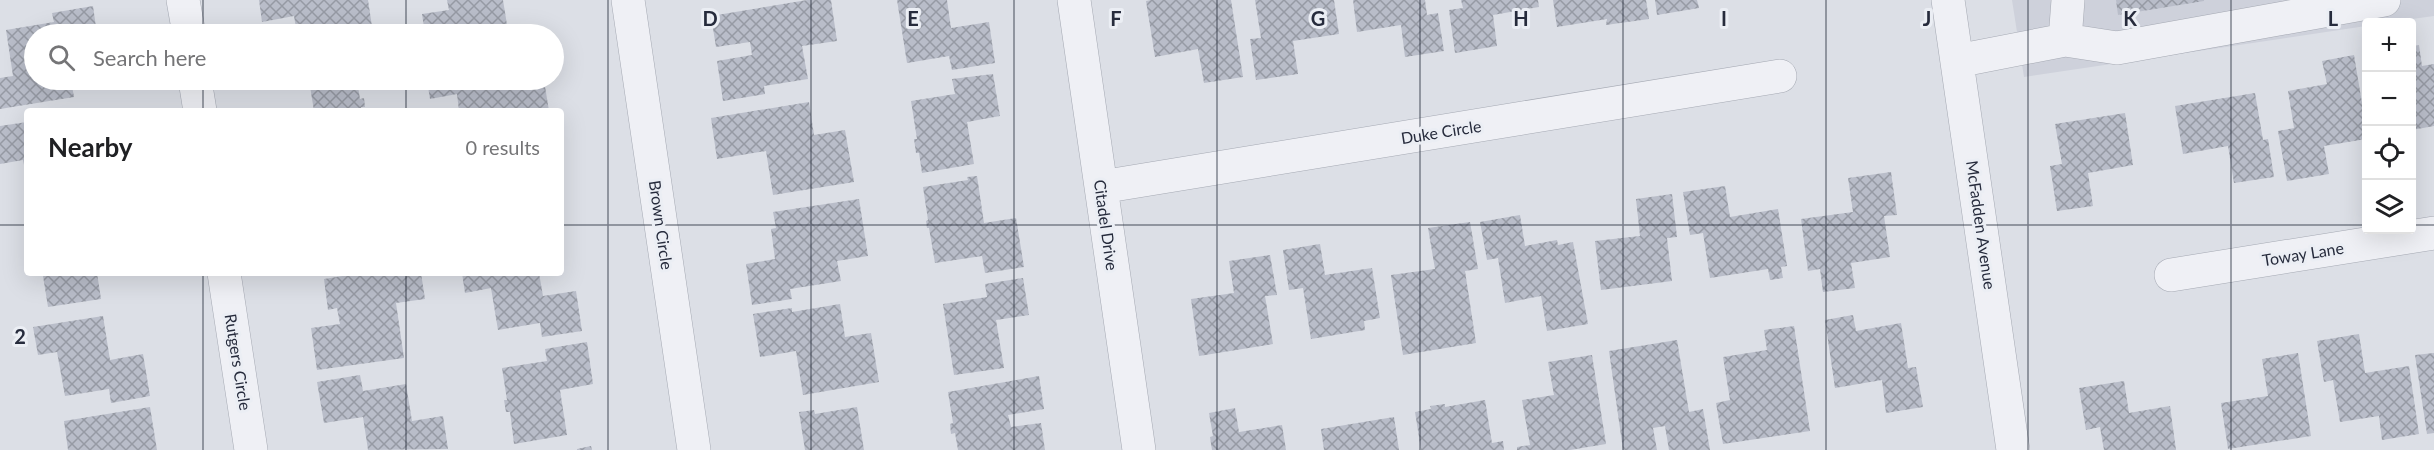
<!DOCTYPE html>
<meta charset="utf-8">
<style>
:root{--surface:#fff;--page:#f2f2f2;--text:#202124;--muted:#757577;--line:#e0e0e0}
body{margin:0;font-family:Lato,sans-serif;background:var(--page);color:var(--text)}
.controls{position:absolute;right:18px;top:18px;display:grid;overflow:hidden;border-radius:6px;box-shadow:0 6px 24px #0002}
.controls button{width:54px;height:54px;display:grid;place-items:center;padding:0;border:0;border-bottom:2px solid var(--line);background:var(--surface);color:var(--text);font:30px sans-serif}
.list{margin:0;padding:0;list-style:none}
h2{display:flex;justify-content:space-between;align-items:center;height:78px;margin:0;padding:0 24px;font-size:26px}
h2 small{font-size:20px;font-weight:400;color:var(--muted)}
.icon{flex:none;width:33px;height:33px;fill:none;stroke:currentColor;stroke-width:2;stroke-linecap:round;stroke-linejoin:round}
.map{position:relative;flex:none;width:2434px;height:450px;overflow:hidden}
.search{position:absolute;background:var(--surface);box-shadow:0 6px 24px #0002;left:24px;top:24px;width:540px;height:66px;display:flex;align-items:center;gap:15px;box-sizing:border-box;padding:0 21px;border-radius:33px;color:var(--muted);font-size:22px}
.panel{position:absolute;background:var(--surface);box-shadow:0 6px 24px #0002;left:24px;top:108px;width:540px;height:168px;border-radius:6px}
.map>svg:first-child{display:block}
.built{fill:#ced1db}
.building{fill:url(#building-cross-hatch)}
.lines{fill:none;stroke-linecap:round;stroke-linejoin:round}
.minor-casing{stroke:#a5a9b3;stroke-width:34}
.minor{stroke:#eff0f5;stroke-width:33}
.grid{fill:none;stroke:#262b3c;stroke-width:1.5;stroke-opacity:0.55}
.labels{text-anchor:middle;stroke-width:6;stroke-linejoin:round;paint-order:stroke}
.street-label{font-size:16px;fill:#262b3c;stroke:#ebeef4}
.grid-label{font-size:20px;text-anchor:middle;font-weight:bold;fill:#262b3c;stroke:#ebeef4;stroke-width:6;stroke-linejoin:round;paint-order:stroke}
</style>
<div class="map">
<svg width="2434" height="450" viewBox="0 0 2434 450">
<defs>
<pattern id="building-cross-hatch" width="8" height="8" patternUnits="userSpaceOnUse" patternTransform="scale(1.5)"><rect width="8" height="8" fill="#b9bdc9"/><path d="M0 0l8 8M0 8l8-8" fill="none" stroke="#969aa4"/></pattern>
</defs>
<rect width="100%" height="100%" fill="#dcdfe6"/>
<path class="built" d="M2012,0H2434V16L2390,22H2366V26L2024,77Z"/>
<path class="building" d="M259,0H368L373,33L297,34L294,16L262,22Z
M447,0H503L508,31L487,34H425L422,14L449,10Z
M807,0H831L837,41L802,46L808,79L764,86L765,94L723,101L717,61L752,55L750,42L716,47L711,16Z
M897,0H947L951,28L989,22L995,63L952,70L949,56L907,63Z
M1151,0H1231L1243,77L1204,83L1198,49L1155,57L1146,1Z
M1255,0H1334L1339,34L1293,41L1298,74L1256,80L1250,39L1261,38Z
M1353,0H1425L1427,15L1438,13L1444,51L1405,57L1401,25L1357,32Z
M1461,0H1538L1539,7L1493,15L1497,46L1455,53L1449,10L1463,8Z
M1553,0H1646L1649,19L1606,25L1607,19L1557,27Z
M1655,0H1697L1699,8L1657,15Z
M2116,0H2204V1L2118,15Z
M93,6L97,34H34V80H71L74,97L0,109V78L13,76L6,30L54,22L52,13Z
M2419,45L2422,66L2434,64V126L2412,130V46Z
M2354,55L2366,127V139L2324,146L2329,174L2287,181L2278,131L2294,128L2288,91L2327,84L2322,61Z
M993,74L1000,116L967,122L974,164L922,173L919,153H916L914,139H917L911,101L955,94L952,79Z
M309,80H357L360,99L364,98L365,107H361L362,111H314Z
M427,80H502L503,84L544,80L549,111H459L457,94L430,99Z
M2255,93L2263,140L2268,139L2274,177L2234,183L2228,146L2183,154L2175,106Z
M809,102L814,135L845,130L854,182L773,195L766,151L717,159L711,118Z
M2125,113L2133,165L2088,173L2093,206L2057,211L2050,166L2062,164L2055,124Z
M27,122V175H26L23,160L0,164V126Z
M1891,172L1897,215L1884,216L1890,257L1851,263L1855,288L1823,292L1820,269L1808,271L1801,219L1853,212L1848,178Z
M977,176L984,223L1016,218L1024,267L985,273L982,256L935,263L929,228H927L926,221L928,220L923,187L968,180L967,177Z
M1725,186L1730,217L1778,209L1787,266L1781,267L1783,278L1770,280L1768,269L1710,278L1703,233L1690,235L1683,192Z
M1672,194L1677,237L1667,238L1672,281L1601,290L1595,241L1640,236L1636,199Z
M859,199L868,256L837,261L841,281L790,289L792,299L752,305L746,264L775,259L771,229L776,228L773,212Z
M1520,215L1525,246L1557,240L1558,245L1573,242L1588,324L1547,331L1541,296L1505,303L1498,258L1487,260L1480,222Z
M1470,222L1478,269L1465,271L1476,343L1403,355L1391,275L1435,269L1428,228Z
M1320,244L1325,275L1372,268L1380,318L1364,321L1365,330L1311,339L1303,288L1289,290L1283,250Z
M1270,255L1277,295L1265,296L1273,344L1199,356L1191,299L1234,293L1229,261Z
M39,273H97L101,299L48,307L43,276H39Z
M361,273H421L425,299L396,303L404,358L317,370L311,328L340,324L337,308L328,310L324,279Z
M462,273H539L543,296L576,291L582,331L542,337L540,323L498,330L491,288L465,293Z
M1023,278L1029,315L996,320L1004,368L954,375L943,304L987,297L985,284Z
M840,304L845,337L871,333L879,382L803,395L796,351L760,357L753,314L792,308V312Z
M1853,315L1856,331L1901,323L1908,368L1916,367L1923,407L1886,413L1882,380L1835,388L1825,320Z
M103,316L110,360L143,354L150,396L111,403L109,389L65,396L57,352L38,355L33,327Z
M1794,326L1810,431L1723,444L1716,403L1730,400L1723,357L1767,350L1764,330Z
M2359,334L2365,373L2409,366L2419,434L2382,440L2379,416L2340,422L2333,380L2324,382L2317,341Z
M1677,340L1689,412L1703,409L1710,450H1669L1665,426L1653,428L1657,450H1623L1609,351Z
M587,342L593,384L560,390L567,435L514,444L510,412H506L504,400H507L502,368L547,361L545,349Z
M2298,353L2311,436L2228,449L2221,403L2268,396L2262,359Z
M2434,353V433L2427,434L2415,355Z
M1592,355L1606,444L1570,450H1517V447L1530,445L1522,400L1554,395L1548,362Z
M360,375L363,391L406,384L412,421L443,416L448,449L368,450L363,417L324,423L317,382Z
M1039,376L1044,409L1008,415L1011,427L1041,423L1045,450H958L955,433L951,434L950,424L953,423L948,392Z
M2124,381L2129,413L2170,406L2176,450H2104L2100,427L2086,430L2079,388Z
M1485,400L1492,443L1503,441L1504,450H1421L1415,412L1431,409L1430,406L1445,404V407Z
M150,407L157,450H68L64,421Z
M857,407L864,450H805L799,412L814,410L815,414Z
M1235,408L1239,432L1282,425L1286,450H1212L1210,437L1213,436L1209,413Z
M1394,417L1399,450H1324L1321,429Z
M591,446L592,450H577V449Z"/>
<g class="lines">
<g class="minor-casing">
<path id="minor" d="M183,0L189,34
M628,0L694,450
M1074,0L1139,450
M1948,0L2013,450
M2065,40L2068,0
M1957,61L2065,40L2117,48L2384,0
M195,80L200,111
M1101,187L1780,76
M224,273L251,450
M2171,275L2434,233"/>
</g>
<use href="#minor" class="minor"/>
</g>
<path class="grid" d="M203,0V34M406,0V34M608,0V450M811,0V450M1014,0V450M1217,0V450M1420,0V450M1623,0V450M1826,0V450M2028,0V450M2231,0V450M203,80V111M406,80V111M0,225H27M561,225H2366M2412,225H2434M203,273V450M406,273V450"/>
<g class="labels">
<g class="street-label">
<text transform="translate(1441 132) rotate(-9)" y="6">Duke Circle</text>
<text transform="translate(661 225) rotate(82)" y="6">Brown Circle</text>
<text transform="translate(1106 225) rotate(82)" y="6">Citadel Drive</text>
<text transform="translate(1981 225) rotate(82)" y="6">McFadden Avenue</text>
<text transform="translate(2303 254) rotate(-9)" y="6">Toway Lane</text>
<text transform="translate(238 362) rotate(81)" y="6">Rutgers Circle</text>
</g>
</g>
<g class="grid-label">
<text x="710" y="26">D</text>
<text x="913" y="26">E</text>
<text x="1116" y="26">F</text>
<text x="1318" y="26">G</text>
<text x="1521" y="26">H</text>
<text x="1724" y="26">I</text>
<text x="1927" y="26">J</text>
<text x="2130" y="26">K</text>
<text x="2333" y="26">L</text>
<text x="20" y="344">2</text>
</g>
</svg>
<div class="controls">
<button>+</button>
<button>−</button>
<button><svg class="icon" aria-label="locate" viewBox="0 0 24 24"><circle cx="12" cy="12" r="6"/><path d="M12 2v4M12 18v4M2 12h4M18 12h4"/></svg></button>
<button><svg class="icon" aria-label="layers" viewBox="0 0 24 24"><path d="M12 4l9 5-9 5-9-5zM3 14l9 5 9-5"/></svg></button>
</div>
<div class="search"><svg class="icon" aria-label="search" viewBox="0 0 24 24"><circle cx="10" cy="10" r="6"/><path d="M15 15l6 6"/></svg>Search here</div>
<section class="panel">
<h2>Nearby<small>0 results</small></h2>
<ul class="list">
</ul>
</section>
</div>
